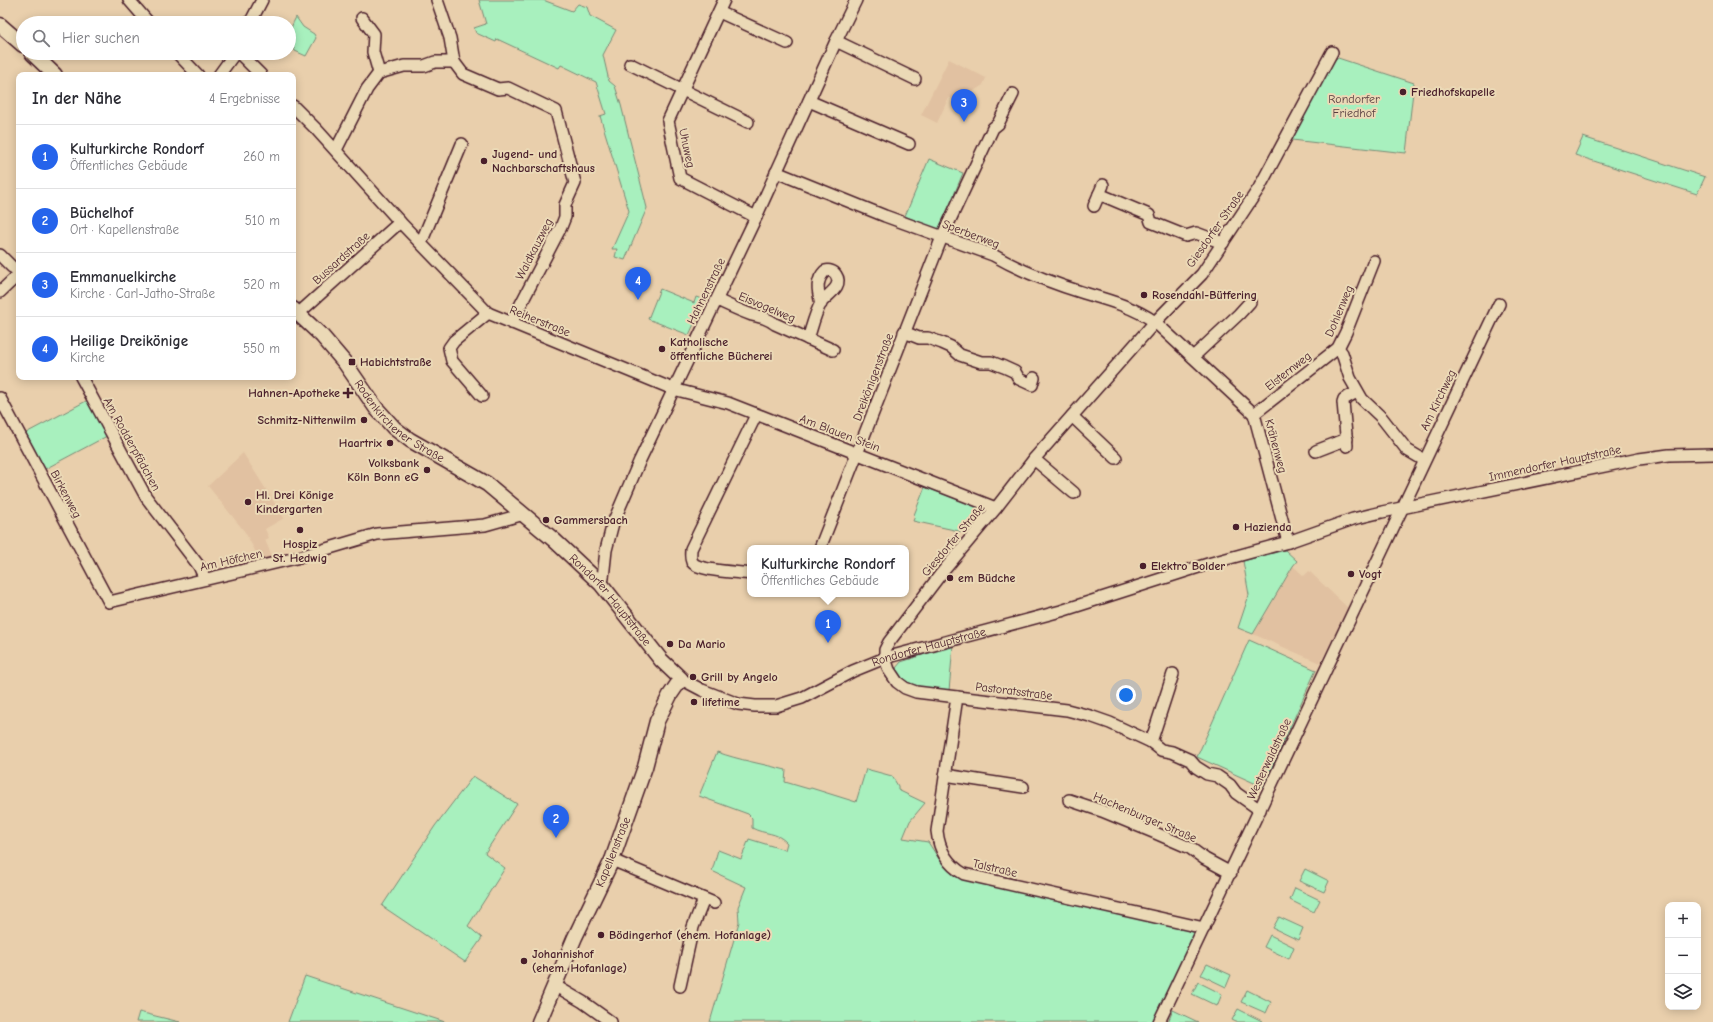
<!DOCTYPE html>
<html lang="de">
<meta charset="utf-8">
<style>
:root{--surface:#fff;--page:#f7f7f7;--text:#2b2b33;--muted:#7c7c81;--line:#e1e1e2;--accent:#2563eb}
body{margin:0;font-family:"Comic Neue",sans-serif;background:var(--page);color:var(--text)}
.controls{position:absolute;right:12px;bottom:12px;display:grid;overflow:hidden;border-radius:8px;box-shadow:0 2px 10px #0003}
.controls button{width:36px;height:36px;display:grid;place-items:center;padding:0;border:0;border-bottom:1px solid var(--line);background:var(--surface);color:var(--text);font:20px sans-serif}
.you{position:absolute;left:1126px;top:695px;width:14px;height:14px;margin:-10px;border:3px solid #fff;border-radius:50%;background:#1a73e8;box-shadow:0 0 0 6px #1a73e833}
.badge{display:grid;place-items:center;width:26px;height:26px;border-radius:50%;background:var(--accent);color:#fff;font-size:13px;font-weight:700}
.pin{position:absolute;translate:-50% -33px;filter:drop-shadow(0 1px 2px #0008)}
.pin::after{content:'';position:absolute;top:21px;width:14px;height:12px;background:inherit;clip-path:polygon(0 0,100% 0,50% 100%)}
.popup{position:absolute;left:747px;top:545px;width:162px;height:52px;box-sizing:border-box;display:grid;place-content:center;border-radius:8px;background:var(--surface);filter:drop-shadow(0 1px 3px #0005);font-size:13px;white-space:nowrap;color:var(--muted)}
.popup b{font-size:15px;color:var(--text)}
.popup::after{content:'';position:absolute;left:50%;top:100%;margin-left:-8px;border:8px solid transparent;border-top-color:var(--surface)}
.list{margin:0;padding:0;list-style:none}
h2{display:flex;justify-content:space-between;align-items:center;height:52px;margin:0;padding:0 16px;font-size:17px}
h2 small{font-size:13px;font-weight:400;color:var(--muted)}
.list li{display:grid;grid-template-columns:26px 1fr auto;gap:12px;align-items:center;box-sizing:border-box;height:64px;padding:0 16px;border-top:1px solid var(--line)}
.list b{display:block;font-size:15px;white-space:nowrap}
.list p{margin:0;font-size:13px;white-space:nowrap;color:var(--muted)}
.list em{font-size:13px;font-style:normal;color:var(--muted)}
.icon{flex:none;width:22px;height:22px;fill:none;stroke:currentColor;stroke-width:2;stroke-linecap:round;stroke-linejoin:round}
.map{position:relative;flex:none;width:1713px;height:1022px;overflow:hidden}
.search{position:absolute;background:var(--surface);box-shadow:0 2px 10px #0003;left:16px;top:16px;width:280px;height:44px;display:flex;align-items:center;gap:10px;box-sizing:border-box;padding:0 14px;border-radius:22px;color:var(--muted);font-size:15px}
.panel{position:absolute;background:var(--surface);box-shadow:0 2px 10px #0003;left:16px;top:72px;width:280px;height:308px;border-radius:8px}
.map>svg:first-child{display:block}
.built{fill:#e1c1a1}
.green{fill:#a8f0be;stroke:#798874}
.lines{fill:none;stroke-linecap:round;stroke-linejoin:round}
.minor-casing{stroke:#4a1f2b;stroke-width:14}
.major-casing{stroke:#4a1f2b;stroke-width:17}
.minor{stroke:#ebd9b6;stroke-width:11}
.major{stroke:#ebd9b6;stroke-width:14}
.poi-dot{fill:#4a1f2b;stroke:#ebd9b6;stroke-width:1.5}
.labels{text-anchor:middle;stroke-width:4;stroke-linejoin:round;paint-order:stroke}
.poi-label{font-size:12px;font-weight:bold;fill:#4a1f2b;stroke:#ebd9b6;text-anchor:start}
.park-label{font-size:12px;fill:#583e41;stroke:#ebd9b6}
.street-label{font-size:12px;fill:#4a1f2b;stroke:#ebd9b6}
</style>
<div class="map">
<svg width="1713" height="1022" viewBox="0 0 1713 1022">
<rect width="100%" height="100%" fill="#e9cfac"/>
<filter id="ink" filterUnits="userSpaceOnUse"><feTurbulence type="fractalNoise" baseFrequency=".025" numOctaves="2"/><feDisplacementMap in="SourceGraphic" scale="8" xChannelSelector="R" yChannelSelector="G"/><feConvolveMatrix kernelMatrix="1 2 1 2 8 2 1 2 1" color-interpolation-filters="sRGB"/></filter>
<g filter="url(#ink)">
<path class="built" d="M949,59L986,78L983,85L959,101L956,97L952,99L949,97L937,123L921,115Z
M243,453L284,518L265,529L269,538L265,540L272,556L260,560L245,532L208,486Z
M1293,566L1304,576L1309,571L1349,609L1320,663L1253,634Z"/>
<path class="green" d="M479,0H543L572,11L578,4L587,7L590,16L616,30L603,55L609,81L615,86L621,105L647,208L625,260L615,257L617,249H612L629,211L600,116L606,114L596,82L561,65L559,68L497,39L496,42L476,33L474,28L486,24Z
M296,17L303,27L314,34L316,38L306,56L295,51C288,35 288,33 296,17Z
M1338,58L1414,83L1406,153L1292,140L1333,60Z
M1583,137L1705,177L1697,194L1575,155Z
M929,159L963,173L939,231L905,216Z
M660,289L694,303L696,297L705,300L689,335L648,319Z
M88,400L107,436L45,469L26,433Z
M925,487L983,509L984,514L968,533L913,521L915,516L914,515Z
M1285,550L1297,561L1293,566L1253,634L1238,628L1249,595L1243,561Z
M1249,640L1316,670L1263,787L1197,757Z
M953,645L949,691C932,688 900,688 896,668L901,662Z
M717,752C739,760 763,764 786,770L785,782L809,789L811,788L856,802L866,769L892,776L898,786V790L925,803L910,821L903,838L928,842L939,859L944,863L1198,931L1157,1022H710L739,922L738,907L746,887L712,871L718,850L741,859L749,839L785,850L787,843C776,831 765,835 752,828V818L748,814L699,796Z
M473,776L517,804L485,853L505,868L468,926L482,938L465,962L382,906L435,826Z
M1305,869L1329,881L1324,892L1299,881Z
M1295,888L1320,900L1314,912L1290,900Z
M1279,917L1303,928L1298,940L1273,928Z
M1270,935L1294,947L1289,959L1264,947Z
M1207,964L1231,975L1226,987L1201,975Z
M305,976L445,1022H288Z
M1198,982L1222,994L1217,1006L1192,994Z
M1247,990L1271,1002L1266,1013L1241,1002Z
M1238,1009L1262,1021V1022H1236L1232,1020Z
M1173,1010L1198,1022H1168Z
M139,1012L180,1022H136Z"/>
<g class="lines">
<g class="minor-casing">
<g id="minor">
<path d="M129,0L149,23"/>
<path d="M437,0L450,38L454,62L463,74L498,89L508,88L556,111L575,183L565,205V217L561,227L511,323"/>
<path d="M724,0L668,121L680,178L756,217"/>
<path d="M719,12L787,43"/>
<path d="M362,18L374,34L373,52L379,73"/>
<path d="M250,23L262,0"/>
<path d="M836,41L915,79"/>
<path d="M177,53L198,75"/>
<path d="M239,53L261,75"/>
<path d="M630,64L748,122"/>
<path d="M219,75L235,53"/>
<path d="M809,101L909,144"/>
<path d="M293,106L317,130L400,222L488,313L673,389L728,403L996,508"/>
<path d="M336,150L367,89L379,73L404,66H424L435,62H454"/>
<path d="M776,172L885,216L993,255C1019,270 1055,284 1084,293C1108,300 1134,307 1155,322L1254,414L1288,542"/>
<path d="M1099,194L1149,215L1151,222L1186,236L1196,233L1223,243"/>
<path d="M1094,206L1103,185"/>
<path d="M421,243L462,144"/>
<path d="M0,255L12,267L19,271"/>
<path d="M0,292L19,274"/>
<path d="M717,300C728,305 740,311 752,315C761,317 767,318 775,324L833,350"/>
<path d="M299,313L400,222"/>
<path d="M904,332L919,338H928L942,343L951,347L960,355L981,362H991L1004,367L1015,372L1019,379L1032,385L1034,378"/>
<path d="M808,339C812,327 815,313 821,303C826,295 844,287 836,275C834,271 829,270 825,271C815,281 818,291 821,304"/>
<path d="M1338,348L1342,353L1350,378L1362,399L1382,418L1407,450L1424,460"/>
<path d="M1193,357L1239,314L1250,302"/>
<path d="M81,377L146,497L199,566L205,579"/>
<path d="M482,396L452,361L449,348L454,341L488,313"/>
<path d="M0,398L109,602L296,558L377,534L485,525L524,514"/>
<path d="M1254,414L1338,348L1346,332L1374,261"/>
<path d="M1072,416L1116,458"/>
<path d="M1347,446L1343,402L1344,399L1357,392"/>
<path d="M1316,451L1347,439"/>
<path d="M1034,459L1074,493"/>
<path d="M820,548L942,237L993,128L998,124L1013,94"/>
<path d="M750,574C738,572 698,571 692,562C690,558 691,553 691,549L756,415"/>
<path d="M601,584L603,578L606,550L613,523L640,460L756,217L836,41L856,0"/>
<path id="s1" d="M681,679L702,690L738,704L755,706H776L802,698L853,671L885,658L1061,611L1208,564L1288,542L1353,519L1382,512L1639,459L1669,455L1713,454"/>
<path d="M957,697L937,831C939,850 948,865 964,874L1204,928"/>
<path d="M1151,742L1173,674"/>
<path d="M945,775L1023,787"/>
<path d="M1069,800L1102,811L1153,832L1190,848L1205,859L1231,873"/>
<path d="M1260,810L1236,793L1230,785L1217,776L1207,774L1196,767L1190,760L1172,752L1161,750L1151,742L1110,723L1090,716L1067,710L957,697L916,692L905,688L897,682L889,670L885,658V650L889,642L940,575L996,508L1034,459L1155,322L1202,274L1259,188L1332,52"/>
<path d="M612,860L714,903"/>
<path d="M554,985L583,1002L611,1022"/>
<path d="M680,986L693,927L704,899"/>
<path d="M1159,1022L1499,304"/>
</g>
</g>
<g class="major-casing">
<g id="major">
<path d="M0,25L23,45"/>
<path d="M32,53L55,75"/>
<path id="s2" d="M293,309L322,336L345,363L376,408L394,428L410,440L487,484L554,540L601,584L661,660L681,679L670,695L657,721L645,767L612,860L575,937L539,1022"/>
</g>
</g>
<use href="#minor" class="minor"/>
<use href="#major" class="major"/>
</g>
</g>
<g class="poi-dot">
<circle cx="1403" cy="92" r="4"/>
<circle cx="484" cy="161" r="4"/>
<circle cx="1144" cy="295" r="4"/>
<circle cx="662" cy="349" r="4"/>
<rect x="348" y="358" width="8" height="8" rx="2"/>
<path d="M346 387h4v4h4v4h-4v4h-4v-4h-4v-4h4z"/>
<circle cx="364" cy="420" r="4"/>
<circle cx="390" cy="443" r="4"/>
<circle cx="427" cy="470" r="4"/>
<circle cx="248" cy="502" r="4"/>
<circle cx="546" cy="520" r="4"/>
<circle cx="1236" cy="527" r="4"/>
<circle cx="300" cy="530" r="4"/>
<circle cx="1143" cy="566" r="4"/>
<circle cx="1351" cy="574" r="4"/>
<circle cx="950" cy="578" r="4"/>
<circle cx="670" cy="644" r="4"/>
<circle cx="693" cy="677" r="4"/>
<circle cx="694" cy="702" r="4"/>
<circle cx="601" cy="935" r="4"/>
<circle cx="524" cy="961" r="4"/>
</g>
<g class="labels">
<g class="poi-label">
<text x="1411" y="96">Friedhofskapelle</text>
<text x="492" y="158">Jugend- und<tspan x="492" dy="14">Nachbarschaftshaus</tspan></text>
<text x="1152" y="299">Rosendahl-Bütfering</text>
<text x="670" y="346">Katholische<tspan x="670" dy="14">öffentliche Bücherei</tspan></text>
<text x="360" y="366">Habichtstraße</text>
<text x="340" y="397" text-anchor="end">Hahnen-Apotheke</text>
<text x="356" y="424" text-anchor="end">Schmitz-Nittenwilm</text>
<text x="382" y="447" text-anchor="end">Haartrix</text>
<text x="419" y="467" text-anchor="end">Volksbank<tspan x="419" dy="14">Köln Bonn eG</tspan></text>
<text x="256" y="499">Hl. Drei Könige<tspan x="256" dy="14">Kindergarten</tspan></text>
<text x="554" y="524">Gammersbach</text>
<text x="1244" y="531">Hazienda</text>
<text x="300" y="548" text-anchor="middle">Hospiz<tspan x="300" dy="14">St. Hedwig</tspan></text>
<text x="1151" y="570">Elektro Bolder</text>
<text x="1359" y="578">Vogt</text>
<text x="958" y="582">em Büdche</text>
<text x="678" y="648">Da Mario</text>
<text x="701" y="681">Grill by Angelo</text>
<text x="702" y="706">lifetime</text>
<text x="609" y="939">Bödingerhof (ehem. Hofanlage)</text>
<text x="532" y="958">Johannishof<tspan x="532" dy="14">(ehem. Hofanlage)</tspan></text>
</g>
<g class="park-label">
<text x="1354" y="103">Rondorfer<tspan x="1354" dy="14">Friedhof</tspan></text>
</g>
<g class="street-label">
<text transform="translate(687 148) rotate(78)" y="4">Uhuweg</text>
<text transform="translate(1215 229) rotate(-55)" y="4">Giesdorfer Straße</text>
<text transform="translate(971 234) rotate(21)" y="4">Sperberweg</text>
<text transform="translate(534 249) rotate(-63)" y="4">Waldkauzweg</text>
<text transform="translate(341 258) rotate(-42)" y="4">Bussardstraße</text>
<text transform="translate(706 291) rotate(-64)" y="4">Hahnenstraße</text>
<text transform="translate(767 307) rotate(23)" y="4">Eisvogelweg</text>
<text transform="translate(1339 311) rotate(-67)" y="4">Dohlenweg</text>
<text transform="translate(540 321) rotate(22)" y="4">Reiherstraße</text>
<text transform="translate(1288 371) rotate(-38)" y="4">Elsternweg</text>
<text transform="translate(873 377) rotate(-69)" y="4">Dreikönigenstraße</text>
<text transform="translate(1438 400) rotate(-64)" y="4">Am Kirchweg</text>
<text dy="4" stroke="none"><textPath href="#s2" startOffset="156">Rodenkirchener Straße</textPath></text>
<text transform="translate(840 433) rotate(21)" y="4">Am Blauen Stein</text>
<text transform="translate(132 444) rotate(61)" y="4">Am Rodderpfädchen</text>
<text transform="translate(1276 446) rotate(75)" y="4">Krähenweg</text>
<text transform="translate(1555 463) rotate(-12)" y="4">Immendorfer Hauptstraße</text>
<text transform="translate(66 494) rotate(62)" y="4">Birkenweg</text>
<text transform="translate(953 540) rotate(-50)" y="4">Giesdorfer Straße</text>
<text transform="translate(231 560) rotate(-13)" y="4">Am Höfchen</text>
<text dy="4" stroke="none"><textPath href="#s2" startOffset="435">Rondorfer Hauptstraße</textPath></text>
<text dy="4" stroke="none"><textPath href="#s1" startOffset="265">Rondorfer Hauptstraße</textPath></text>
<text transform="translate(1014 691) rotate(7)" y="4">Pastoratsstraße</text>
<text transform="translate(1269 759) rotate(-65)" y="4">Westerwaldstraße</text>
<text transform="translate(1145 817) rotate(23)" y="4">Hachenburger Straße</text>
<text transform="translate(613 852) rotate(-68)" y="4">Kapellenstraße</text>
<text transform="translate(995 868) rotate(13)" y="4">Talstraße</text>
</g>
</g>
</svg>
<div class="controls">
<button>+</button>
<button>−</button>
<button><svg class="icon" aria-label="layers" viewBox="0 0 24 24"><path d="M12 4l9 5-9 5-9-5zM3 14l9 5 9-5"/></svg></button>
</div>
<div class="you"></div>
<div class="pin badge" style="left:828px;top:643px">1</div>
<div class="popup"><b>Kulturkirche Rondorf</b>Öffentliches Gebäude</div>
<div class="pin badge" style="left:556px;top:838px">2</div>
<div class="pin badge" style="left:964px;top:122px">3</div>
<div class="pin badge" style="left:638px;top:300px">4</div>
<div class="search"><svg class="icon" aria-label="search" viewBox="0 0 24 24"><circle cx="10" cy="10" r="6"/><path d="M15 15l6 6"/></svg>Hier suchen</div>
<section class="panel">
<h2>In der Nähe<small>4 Ergebnisse</small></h2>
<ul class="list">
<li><span class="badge">1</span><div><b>Kulturkirche Rondorf</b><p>Öffentliches Gebäude</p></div><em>260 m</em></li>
<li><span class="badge">2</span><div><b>Büchelhof</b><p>Ort · Kapellenstraße</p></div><em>510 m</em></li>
<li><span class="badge">3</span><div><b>Emmanuelkirche</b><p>Kirche · Carl-Jatho-Straße</p></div><em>520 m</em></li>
<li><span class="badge">4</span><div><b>Heilige Dreikönige</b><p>Kirche</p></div><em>550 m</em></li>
</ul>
</section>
</div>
